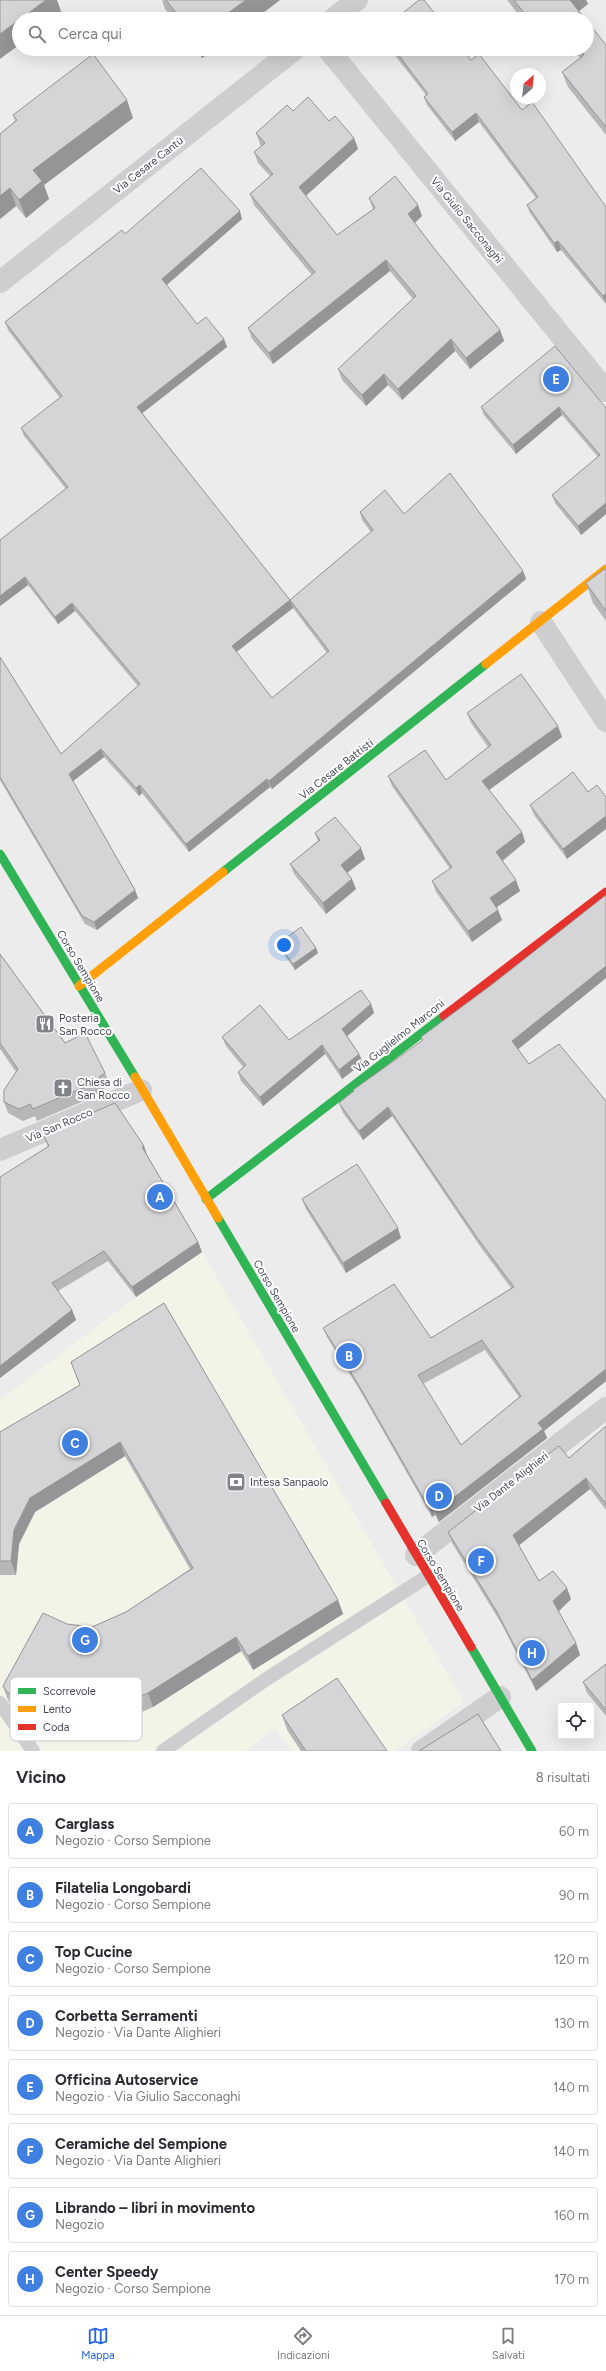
<!DOCTYPE html>
<html lang="it">
<meta charset="utf-8">
<style>
:root{--surface:#fff;--page:#f7f7f7;--text:#2b2b33;--muted:#7c7c81;--line:#e1e1e2;--accent:#2563eb}
body{margin:0;font-family:Figtree,sans-serif;background:var(--page);color:var(--text)}
.controls{position:absolute;right:12px;bottom:12px;display:grid;overflow:hidden;border-radius:4px;box-shadow:0 4px 16px #0002}
.controls button{width:36px;height:36px;display:grid;place-items:center;padding:0;border:0;border-bottom:1px solid var(--line);background:var(--surface);color:var(--text);font:20px sans-serif}
.compass{position:absolute;left:510px;top:68px;width:36px;height:36px;border-radius:50%;background:var(--surface);box-shadow:0 4px 16px #0002;rotate:27deg}
.you{position:absolute;left:284px;top:945px;width:14px;height:14px;margin:-10px;border:3px solid #fff;border-radius:50%;background:#1a73e8;box-shadow:0 0 0 6px #1a73e833}
.badge{display:grid;place-items:center;width:26px;height:26px;border-radius:50%;background:var(--accent);color:#fff;font-size:13px;font-weight:700}
.pin{position:absolute;translate:-50% -50%;border:2px solid #fff;box-shadow:0 1px 4px #0006}
.list{margin:0;padding:0;list-style:none}
h2{display:flex;justify-content:space-between;align-items:center;height:52px;margin:0;padding:0 16px;font-size:17px}
h2 small{font-size:13px;font-weight:400;color:var(--muted)}
.list li{display:grid;grid-template-columns:26px 1fr auto;gap:12px;align-items:center;box-sizing:border-box;height:56px;margin:0 8px 8px;padding:0 8px;border:1px solid var(--line);border-radius:4px}
.list b{display:block;font-size:15px;white-space:nowrap}
.list p{margin:0;font-size:13px;white-space:nowrap;color:var(--muted)}
.list em{font-size:13px;font-style:normal;color:var(--muted)}
.icon{flex:none;width:22px;height:22px;fill:none;stroke:currentColor;stroke-width:2;stroke-linecap:round;stroke-linejoin:round}
.map{position:relative;flex:none;width:606px;height:1751px;overflow:hidden}
.search{position:absolute;background:var(--surface);box-shadow:0 4px 16px #0002;left:12px;right:12px;top:12px;height:44px;display:flex;align-items:center;gap:10px;box-sizing:border-box;padding:0 14px;border-radius:22px;color:var(--muted);font-size:15px}
.sheet{height:564px;background:var(--surface)}
nav{display:flex;justify-content:space-around;align-items:center;box-sizing:border-box;height:56px;border-top:1px solid var(--line);background:var(--surface);font-size:11px;color:var(--muted)}
nav a{display:grid;justify-items:center;gap:2px}
nav .on{color:var(--accent)}
.map>svg:first-child{display:block}
.commercial{fill:#f3f3e8}
.lines{fill:none;stroke-linecap:round;stroke-linejoin:round}
.lane{stroke:#ceced1;stroke-width:14}
.street{stroke:#ceced1;stroke-width:22}
.fast{stroke:#30b455;stroke-width:9}
.slow{stroke:#ff9f0a;stroke-width:9}
.jam{stroke:#e5322d;stroke-width:9}
.wall{fill:#b7b6b9;fill-rule:evenodd}
.shaded-wall{fill:#959496}
.building{fill:#d5d4d7;stroke:#959496;fill-rule:evenodd}
.labels{text-anchor:middle;stroke-width:4;stroke-linejoin:round;paint-order:stroke}
.street-label{font-size:11px;fill:#464a56;stroke:#fff}
.poi-label{font-size:11px;fill:#464a56;stroke:#fff;text-anchor:start}
.key{fill:#fff;stroke:#c8c9cc;stroke-width:1}
.key-label{font-size:11px;fill:#464a56}
</style>
<div class="map">
<svg width="606" height="1751" viewBox="0 0 606 1751">
<rect width="100%" height="100%" fill="#edecec"/>
<path class="commercial" d="M202,1252L464,1702L395,1751H291L275,1728L246,1751H0V1400L136,1297Z"/>
<g class="lines">
<path class="lane" d="M0,1703L33,1751
M163,1751L265,1680L428,1576"/>
<path class="street" d="M333,19L357,0
M328,49L606,391
M0,282L295,49
M541,622L606,721
M0,1150L141,1090
M416,1555L606,1408
M422,1751L500,1697"/>
<path class="fast" d="M0,854L135,1077
M223,872L486,664
M206,1199L444,1016
M218,1218L386,1503
M471,1647L532,1751"/>
<path class="slow" d="M486,664L606,569
M79,986L223,872
M135,1077L218,1218"/>
<path class="jam" d="M444,1016L606,892
M386,1503L471,1647"/>
</g>
<path class="wall" d="M162,0H280L255,19H173L165,9Z
M507,0H586L588,4L579,11L585,19H522Z
M606,45V135L568,87L562,72L580,58L573,49H587Z
M195,49H215L202,58Z
M390,49H462L471,60L522,110L606,207V304L561,250L557,252L530,213L527,205L536,198L479,122L455,141L427,105L424,97L426,95Z
M293,111L329,121L354,138L358,149L306,196L337,235L373,209L369,198L422,216L415,223L433,247L500,330L504,341L470,369L455,351L402,400L388,385L366,406L342,380L338,369L413,299L390,271L273,364L252,339L248,328L312,275L254,205L250,194L270,176L258,163L254,152L261,146L260,144L256,133Z
M13,115L133,118L44,185L49,199L26,218L16,206L0,219V134L15,121Z
M242,219L166,286L197,324L224,339L227,347L142,413L290,600L371,532L362,520L360,512L404,514L523,571L526,579L272,789L270,787L189,852L142,793L139,796L104,757L73,781L135,890L138,898L97,930L85,924L0,780V657L61,754L138,686L75,611L58,624L28,585L0,606V540L66,489L24,436L21,428L60,398L8,330L5,322L125,234ZM293,608L327,653L272,698L236,652Z
M481,407L606,408V514L581,535L555,503L552,495L598,457L562,415L516,454L484,415Z
M606,568V621L593,603L586,583Z
M467,713L562,737L489,790L522,832L525,842L503,861L520,891L497,907L498,910L502,920L472,942L436,892L432,881L450,869L392,786L388,776L446,780L488,747L471,723Z
M588,792L567,859L534,815L530,805Z
M315,833L365,859L347,873L356,889L326,914L294,874L290,864L318,841Z
M606,895V978L518,1049L529,1064L606,1101V1381L544,1431L547,1438L439,1522L435,1515L432,1517L362,1394L327,1337L323,1328L431,1338L511,1288L482,1249L392,1116L363,1140L343,1113L339,1103L354,1092L353,1090L422,1041L421,1037L490,986ZM485,1350L519,1397L461,1445L423,1384Z
M278,944L316,948L318,953L295,970L280,949Z
M0,954L65,1043L105,1073L110,1084L104,1087L105,1092L37,1121L35,1116L23,1121L8,1113L4,1102L16,1072L0,1049Z
M371,1004L374,1013L347,1036L359,1054L363,1063L342,1079L325,1054L263,1106L241,1081L238,1072L243,1067L226,1046L222,1037L289,1040Z
M43,1134L144,1146L147,1155L198,1242L202,1252L136,1297L108,1261L58,1291L72,1310L76,1320L0,1378L48,1147Z
M302,1199L401,1238L346,1273L306,1209Z
M71,1362L338,1600L343,1614L253,1670L241,1651L153,1707L120,1722L73,1727L12,1706L8,1700L3,1686L67,1624L92,1627L126,1612L190,1569L125,1456L35,1512L19,1544L16,1575H0V1432L80,1386Z
M606,1426V1510L590,1489L519,1545L539,1581L571,1599L558,1611L576,1643L580,1655L536,1691L501,1623L452,1543L448,1532L569,1458Z
M606,1664V1716L587,1693L583,1682Z
M282,1715L387,1751H301L287,1730Z"/>
<path class="shaded-wall" d="M46,0H57L62,14L55,19H20Z
M246,0H280L255,19H220Z
M570,0H586L588,4L575,14Z
M552,13L554,19H545Z
M19,20V45L0,59V34Z
M199,49H215L202,58Z
M127,100L133,118L44,185L49,199L26,218L19,200L33,170Z
M476,113L479,122L455,141L452,132Z
M354,138L358,149L303,198L299,187Z
M10,188L16,206L0,219V196Z
M418,205L422,216L412,225L408,214Z
M240,211L242,219L164,287L162,279Z
M558,241L561,250L557,252L554,243Z
M386,260L390,271L273,364L269,353Z
M606,294V303L603,296Z
M500,330L504,341L470,369L466,358Z
M224,339L227,347L140,415L137,407Z
M451,339L455,351L402,400L398,389Z
M384,374L388,385L366,406L362,395Z
M559,407L562,415L516,454L513,445Z
M606,503V514L581,535L578,526Z
M523,571L526,579L272,789L269,781Z
M25,577L28,585L0,606V596Z
M290,600L293,608L234,654L232,646Z
M72,603L75,611L58,624L55,617Z
M558,726L562,737L486,792L482,781Z
M101,749L104,757L72,782L69,774Z
M267,779L270,787L189,852L186,844Z
M140,785L142,793L139,796L136,788Z
M606,816V829L567,859L563,849Z
M522,832L525,842L500,862L496,852Z
M361,848L365,859L344,875L341,865Z
M352,879L356,889L326,914L323,903Z
M516,880L520,891L494,909L490,898Z
M135,890L138,898L97,930L94,922Z
M498,910L502,920L472,942L468,931Z
M316,948L318,953L295,970L293,964Z
M606,966V978L516,1051L512,1041Z
M371,1004L374,1013L345,1038L342,1029Z
M322,1045L325,1054L263,1106L260,1097Z
M359,1054L363,1063L342,1079L339,1070Z
M388,1107L392,1116L363,1140L359,1131Z
M144,1146L147,1156L142,1147Z
M398,1228L401,1238L346,1273L343,1263Z
M198,1242L202,1252L136,1297L132,1287Z
M72,1310L76,1320L0,1378V1366Z
M606,1369V1381L544,1431L547,1438L439,1522L435,1512L538,1423Z
M120,1442L125,1456L35,1512L19,1544L16,1575L11,1561L14,1530L30,1498Z
M586,1478L590,1489L517,1547L513,1535Z
M432,1506L435,1515L432,1517L429,1508Z
M567,1588L571,1599L557,1613L553,1601Z
M338,1600L343,1614L253,1670L248,1656Z
M236,1637L241,1651L153,1707L148,1693Z
M576,1643L580,1655L536,1691L532,1680Z"/>
<path class="building" d="M0,0H46L0,34Z
M166,0H246L220,19H181Z
M419,0H424L439,19H395Z
M514,0H570L585,19H556L552,13L545,19H529Z
M587,21L606,45V127L562,72L584,55L580,49H587Z
M394,49H462L471,60L479,54L522,110L532,102L606,207V294L603,296L558,241L554,243L527,205L538,197L476,113L452,132L424,97L428,94Z
M93,54L127,100L33,170L42,181L19,200L10,188L0,196V134L17,120L13,115Z
M308,97L329,121L335,116L354,138L299,187L337,235L375,208L369,198L395,176L418,205L408,214L433,247L500,330L466,358L451,339L398,389L384,374L362,395L338,369L416,296L386,260L269,353L248,328L315,272L250,194L273,174L254,152L265,143L256,133L287,105L293,111Z
M201,168L240,211L162,279L197,324L206,317L224,339L137,407L290,600L373,530L360,512L385,490L404,514L450,473L523,571L269,781L267,779L186,844L140,785L136,788L101,749L69,774L135,890L94,922L82,916L0,777V657L61,754L140,684L72,603L55,617L25,577L0,596V540L68,487L21,428L62,396L5,322L122,230L125,234ZM290,600L329,651L272,698L232,646Z
M555,346L606,408V503L578,526L552,495L600,455L559,407L513,445L481,407Z
M606,568V611L586,583Z
M521,674L558,726L482,781L522,832L496,852L516,880L490,898L498,910L468,931L432,881L452,867L388,776L425,750L446,780L491,745L467,713Z
M573,772L588,792L597,785L606,797V816L563,849L530,805Z
M335,817L361,848L341,865L352,879L323,903L290,864L320,840L315,833Z
M606,895V966L512,1041L529,1064L559,1044L606,1101V1369L538,1423L543,1429L435,1512L432,1506L429,1508L358,1384L323,1328L394,1284L431,1338L514,1287L478,1239L388,1107L359,1131L339,1103L354,1091L353,1090L423,1040L421,1037L490,986ZM482,1340L521,1396L461,1445L418,1375Z
M301,927L316,948L293,964L278,944Z
M0,954L65,1043L85,1033L105,1073L99,1077L101,1080L33,1109L30,1104L19,1109L4,1102V1090L18,1069L0,1043Z
M361,990L371,1004L342,1029L359,1054L339,1070L322,1045L260,1097L238,1072L246,1065L222,1037L260,1005L289,1040Z
M115,1103L144,1146L142,1147L198,1242L132,1287L104,1251L52,1283L72,1310L0,1366V1177L49,1146L43,1134Z
M357,1164L398,1228L343,1263L302,1199Z
M164,1303L338,1600L248,1656L236,1637L148,1693L115,1708L67,1713L7,1692L3,1686L43,1613L67,1624L92,1627L126,1612L193,1568L120,1442L30,1498L14,1530L11,1561H0V1432L80,1385L71,1362Z
M606,1426V1504L586,1478L513,1535L539,1581L553,1571L567,1588L553,1601L576,1643L532,1680L497,1612L448,1532L559,1446L569,1458Z
M606,1664V1710L583,1682Z
M337,1678L387,1751H306L282,1715Z
M478,1714L501,1751H419Z"/>
<defs>
<g id="restaurant-square" transform="scale(1)"><rect x="-9" y="-9" width="18" height="18" rx="4" fill="#80838a" stroke="#fff"/><path d="M-5-6h1v4h1v-4h1v4h1v-4h1v5L-1.5 .5V6h-2V.5L-5-1ZM5-6V6H3V1.5H1.5Q1.5-4 5-6Z" fill="#fff"/></g>
<g id="church-square" transform="scale(1)"><rect x="-9" y="-9" width="18" height="18" rx="4" fill="#80838a" stroke="#fff"/><path d="M-1.2-6h2.4v3.5h3.3v2.4h-3.3V6h-2.4V-.1h-3.3v-2.4h3.3Z" fill="#fff"/></g>
<g id="bank-square" transform="scale(1)"><rect x="-9" y="-9" width="18" height="18" rx="4" fill="#80838a" stroke="#fff"/><path d="M-6-4H6V4H-6ZM0-2.3a2.3 2.3 0 1 0 0 4.6a2.3 2.3 0 1 0 0-4.6Z" fill="#fff"/></g>
</defs>
<g fill-rule="evenodd">
<use href="#restaurant-square" x="45" y="1024"/>
<use href="#church-square" x="63" y="1088"/>
<use href="#bank-square" x="236" y="1482"/>
</g>
<g class="labels">
<g class="street-label">
<text transform="translate(148 165) rotate(-38)" y="4">Via Cesare Cantù</text>
<text transform="translate(467 220) rotate(51)" y="4">Via Giulio Sacconaghi</text>
<text transform="translate(336 769) rotate(-38)" y="4">Via Cesare Battisti</text>
<text transform="translate(81 966) rotate(59)" y="4">Corso Sempione</text>
<text transform="translate(399 1036) rotate(-38)" y="4">Via Guglielmo Marconi</text>
<text transform="translate(59 1125) rotate(-23)" y="4">Via San Rocco</text>
<text transform="translate(277 1296) rotate(60)" y="4">Corso Sempione</text>
<text transform="translate(511 1482) rotate(-38)" y="4">Via Dante Alighieri</text>
<text transform="translate(441 1575) rotate(59)" y="4">Corso Sempione</text>
</g>
<g class="poi-label">
<text x="59" y="1022">Posteria<tspan x="59" dy="13">San Rocco</tspan></text>
<text x="77" y="1086">Chiesa di<tspan x="77" dy="13">San Rocco</tspan></text>
<text x="250" y="1486">Intesa Sanpaolo</text>
</g>
</g>
<rect x="10" y="1677" width="132" height="64" rx="6" class="key"/>
<rect x="18" y="1688" width="18" height="6" fill="#30b455"/>
<rect x="18" y="1706" width="18" height="6" fill="#ff9f0a"/>
<rect x="18" y="1724" width="18" height="6" fill="#e5322d"/>
<g class="key-label">
<text x="43" y="1695">Scorrevole</text>
<text x="43" y="1713">Lento</text>
<text x="43" y="1731">Coda</text>
</g>
</svg>
<div class="controls">
<button><svg class="icon" aria-label="locate" viewBox="0 0 24 24"><circle cx="12" cy="12" r="6"/><path d="M12 2v4M12 18v4M2 12h4M18 12h4"/></svg></button>
</div>
<svg class="compass" viewBox="-18 -18 36 36"><path d="M0-13l5 13h-10z" fill="#e53935"/><path d="M0 13l5-13h-10z" fill="#7c7c81"/></svg>
<div class="you"></div>
<div class="pin badge" style="left:160px;top:1197px;background:#3f7fe0">A</div>
<div class="pin badge" style="left:349px;top:1356px;background:#3f7fe0">B</div>
<div class="pin badge" style="left:75px;top:1443px;background:#3f7fe0">C</div>
<div class="pin badge" style="left:439px;top:1496px;background:#3f7fe0">D</div>
<div class="pin badge" style="left:556px;top:379px;background:#3f7fe0">E</div>
<div class="pin badge" style="left:481px;top:1561px;background:#3f7fe0">F</div>
<div class="pin badge" style="left:85px;top:1640px;background:#3f7fe0">G</div>
<div class="pin badge" style="left:532px;top:1653px;background:#3f7fe0">H</div>
<div class="search"><svg class="icon" aria-label="search" viewBox="0 0 24 24"><circle cx="10" cy="10" r="6"/><path d="M15 15l6 6"/></svg>Cerca qui</div>
</div>
<section class="sheet">
<h2>Vicino<small>8 risultati</small></h2>
<ul class="list">
<li><span class="badge" style="background:#3f7fe0">A</span><div><b>Carglass</b><p>Negozio · Corso Sempione</p></div><em>60 m</em></li>
<li><span class="badge" style="background:#3f7fe0">B</span><div><b>Filatelia Longobardi</b><p>Negozio · Corso Sempione</p></div><em>90 m</em></li>
<li><span class="badge" style="background:#3f7fe0">C</span><div><b>Top Cucine</b><p>Negozio · Corso Sempione</p></div><em>120 m</em></li>
<li><span class="badge" style="background:#3f7fe0">D</span><div><b>Corbetta Serramenti</b><p>Negozio · Via Dante Alighieri</p></div><em>130 m</em></li>
<li><span class="badge" style="background:#3f7fe0">E</span><div><b>Officina Autoservice</b><p>Negozio · Via Giulio Sacconaghi</p></div><em>140 m</em></li>
<li><span class="badge" style="background:#3f7fe0">F</span><div><b>Ceramiche del Sempione</b><p>Negozio · Via Dante Alighieri</p></div><em>140 m</em></li>
<li><span class="badge" style="background:#3f7fe0">G</span><div><b>Librando – libri in movimento</b><p>Negozio</p></div><em>160 m</em></li>
<li><span class="badge" style="background:#3f7fe0">H</span><div><b>Center Speedy</b><p>Negozio · Corso Sempione</p></div><em>170 m</em></li>
</ul>
</section>
<nav>
<a class="on"><svg class="icon" aria-label="map" viewBox="0 0 24 24"><path d="M3 6l6-2 6 2 6-2v14l-6 2-6-2-6 2zM9 4v14M15 6v14"/></svg>Mappa</a>
<a><svg class="icon" aria-label="directions" viewBox="0 0 24 24"><path d="M12 3l9 9-9 9-9-9zM9 14v-3h6M13 9l2 2-2 2"/></svg>Indicazioni</a>
<a><svg class="icon" aria-label="saved" viewBox="0 0 24 24"><path d="M7 4h10v16l-5-4-5 4z"/></svg>Salvati</a>
</nav>
